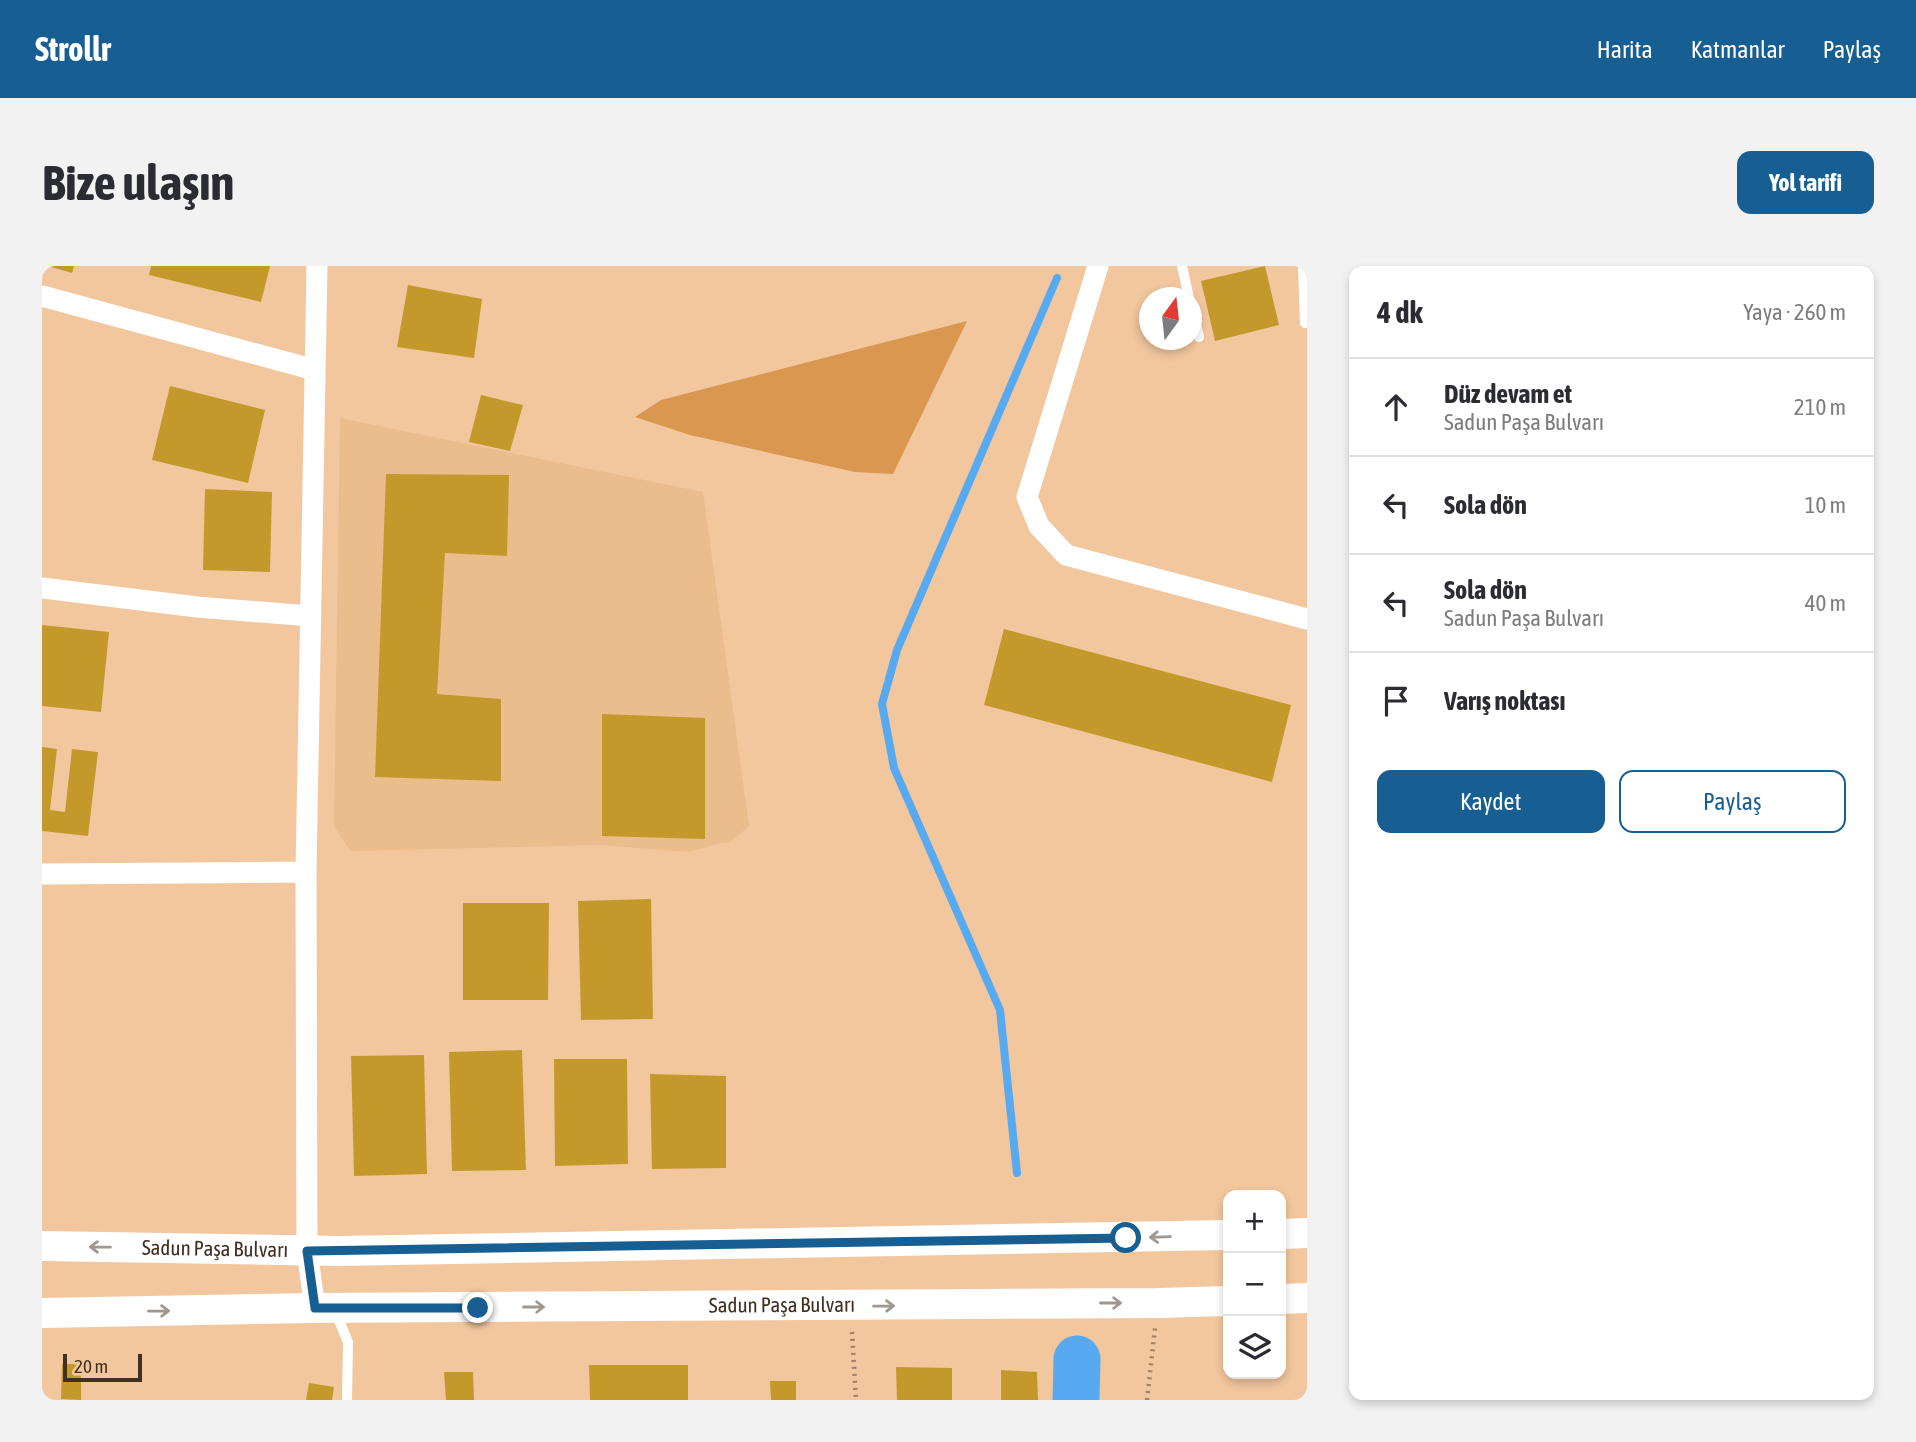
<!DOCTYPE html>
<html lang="tr">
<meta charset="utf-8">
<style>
:root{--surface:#fff;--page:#f2f2f3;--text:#2b2b33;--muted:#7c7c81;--line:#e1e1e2;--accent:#175e92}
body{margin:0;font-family:"Asap Condensed",sans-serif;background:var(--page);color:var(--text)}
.controls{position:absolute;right:21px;bottom:21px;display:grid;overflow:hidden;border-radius:14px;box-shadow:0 4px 10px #0003}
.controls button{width:63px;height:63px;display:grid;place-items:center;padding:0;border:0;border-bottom:2px solid var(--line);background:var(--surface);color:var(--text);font:35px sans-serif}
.compass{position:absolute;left:1097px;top:21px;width:63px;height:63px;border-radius:50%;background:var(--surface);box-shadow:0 4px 10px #0003;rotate:15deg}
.scale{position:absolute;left:21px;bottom:18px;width:79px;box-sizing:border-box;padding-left:7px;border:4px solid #413020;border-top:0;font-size:19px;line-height:24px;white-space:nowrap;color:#413020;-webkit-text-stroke:5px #f2c79e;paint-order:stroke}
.stop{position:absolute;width:21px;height:21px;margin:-16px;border:5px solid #175e92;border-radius:50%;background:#fff}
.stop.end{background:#175e92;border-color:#fff;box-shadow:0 2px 7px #0008}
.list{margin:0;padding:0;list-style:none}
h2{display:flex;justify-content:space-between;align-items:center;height:91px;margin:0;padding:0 28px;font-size:30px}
h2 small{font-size:23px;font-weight:400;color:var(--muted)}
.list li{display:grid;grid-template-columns:46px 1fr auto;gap:21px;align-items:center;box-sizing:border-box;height:98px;padding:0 28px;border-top:2px solid var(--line)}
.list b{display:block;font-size:26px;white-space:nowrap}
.list p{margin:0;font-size:23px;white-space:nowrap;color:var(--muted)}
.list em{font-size:23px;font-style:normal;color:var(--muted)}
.actions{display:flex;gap:14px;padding:21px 28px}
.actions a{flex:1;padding:16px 0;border:2px solid var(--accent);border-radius:14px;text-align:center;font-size:24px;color:var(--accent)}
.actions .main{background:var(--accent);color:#fff}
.icon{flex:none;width:38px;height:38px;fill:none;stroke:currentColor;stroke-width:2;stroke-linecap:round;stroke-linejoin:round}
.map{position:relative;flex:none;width:1265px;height:1134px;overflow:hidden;border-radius:14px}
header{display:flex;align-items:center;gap:42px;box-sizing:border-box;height:98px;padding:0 35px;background:var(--accent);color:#fff}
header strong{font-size:33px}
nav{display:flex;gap:38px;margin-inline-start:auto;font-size:24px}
.intro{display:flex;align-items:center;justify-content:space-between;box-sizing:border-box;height:168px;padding:0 42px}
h1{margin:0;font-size:49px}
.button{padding:18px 32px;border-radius:14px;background:var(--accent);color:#fff;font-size:24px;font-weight:700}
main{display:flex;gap:42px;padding:0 42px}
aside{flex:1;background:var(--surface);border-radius:14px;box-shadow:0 4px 10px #0003}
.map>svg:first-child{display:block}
.built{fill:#ebbc8c}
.green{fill:#d9974f}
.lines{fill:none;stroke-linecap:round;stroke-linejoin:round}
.stream{stroke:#57aaef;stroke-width:8}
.river{stroke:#57aaef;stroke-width:47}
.building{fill:#c4992c}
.path{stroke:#a08163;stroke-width:4.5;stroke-dasharray:2 5;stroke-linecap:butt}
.service{stroke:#fff;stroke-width:10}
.minor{stroke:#fff;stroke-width:21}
.secondary{stroke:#fff;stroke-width:30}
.oneway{stroke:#a09890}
.route{stroke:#175e92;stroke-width:9}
.labels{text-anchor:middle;stroke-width:7;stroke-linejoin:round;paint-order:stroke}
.street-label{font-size:21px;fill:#413020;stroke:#f2c79e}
</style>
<header>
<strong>Strollr</strong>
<nav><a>Harita</a><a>Katmanlar</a><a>Paylaş</a></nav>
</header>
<div class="intro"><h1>Bize ulaşın</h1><a class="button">Yol tarifi</a></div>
<main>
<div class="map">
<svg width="1265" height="1134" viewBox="0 0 1265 1134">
<rect width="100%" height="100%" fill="#f2c79e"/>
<path class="built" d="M298,152L661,226L707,560L687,577L683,576L646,586L559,579L308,585L292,560Z"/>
<path class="green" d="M925,55L851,208L813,206L648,169L593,151L619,134Z"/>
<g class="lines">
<path class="stream" d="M975,907L958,744L852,502L840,438L855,384L1015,12"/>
<path class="river" d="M1034,1134L1035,1093"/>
</g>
<path class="building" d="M6,0H32L30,7Z
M109,0H228L219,36L107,9Z
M1223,0L1237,59L1173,75L1159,15Z
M366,19L440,33L432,92L355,81Z
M128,120L223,144L206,217L110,194Z
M439,129L481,139L468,185L427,176Z
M344,208L467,209L465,290L403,287L395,428L459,433V515L333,511Z
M163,223L230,226L228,306L161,304Z
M0,359L67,366L59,446L0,440Z
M962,363L1249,439L1230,516L942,439Z
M560,448L663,452V573L560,570Z
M0,481L15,483L8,544L23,546L30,483L56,486L46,570L0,565Z
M609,633L611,753L539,754L536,635Z
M421,637H507L506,734H421Z
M480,784L484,904L410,905L407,786Z
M382,789L385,908L312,910L309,790Z
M512,793H585L586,898L513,900Z
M608,808L684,810V902L610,903Z
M20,1098H39V1134L19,1133Z
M547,1099H646V1134H548Z
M854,1101L910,1102V1134H855Z
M959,1104L995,1106L996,1134H959Z
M402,1106H431L432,1134H404Z
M728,1115H754V1134H729Z
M267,1117L292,1121L290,1134H264Z"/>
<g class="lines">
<path class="path" d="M810,1066L814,1134
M1105,1134L1113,1062"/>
<path class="service" d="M1140,0L1147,32
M1261,0L1263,57
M1150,41L1157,71
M289,1048L295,1050L306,1076L305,1134"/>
<path class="minor" d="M1056,0L985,231L997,260L1024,289L1265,353
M0,30L273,104
M0,322L155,341L269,350
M0,608L264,606
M273,1042L265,985L264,606L275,0"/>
<g class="secondary">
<path d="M1239,968L1265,967"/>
<path id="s1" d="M0,980L297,985L1186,969"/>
<path d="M1239,1033L1265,1032"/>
<path id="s2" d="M0,1047L273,1042L1116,1037L1186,1035"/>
</g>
</g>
<defs><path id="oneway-shaft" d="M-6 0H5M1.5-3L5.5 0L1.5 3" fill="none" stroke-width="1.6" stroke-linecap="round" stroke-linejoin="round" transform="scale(1.75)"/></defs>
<g class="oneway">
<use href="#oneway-shaft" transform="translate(1118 971) rotate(178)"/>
<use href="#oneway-shaft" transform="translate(58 981) rotate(-179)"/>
<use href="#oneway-shaft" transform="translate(1069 1037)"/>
<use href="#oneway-shaft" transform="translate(842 1040) rotate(-1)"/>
<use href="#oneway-shaft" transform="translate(492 1041)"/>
<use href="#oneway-shaft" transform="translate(117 1045) rotate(-1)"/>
</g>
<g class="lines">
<path class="route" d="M436,1042H273L265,985L1084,972"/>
</g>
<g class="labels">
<g class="street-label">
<text dy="7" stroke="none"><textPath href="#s1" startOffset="173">Sadun Paşa Bulvarı</textPath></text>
<text dy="7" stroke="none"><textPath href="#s2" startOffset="740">Sadun Paşa Bulvarı</textPath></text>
</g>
</g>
</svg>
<div class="controls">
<button>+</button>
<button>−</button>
<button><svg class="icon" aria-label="layers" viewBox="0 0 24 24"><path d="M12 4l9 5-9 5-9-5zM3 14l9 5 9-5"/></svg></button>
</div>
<svg class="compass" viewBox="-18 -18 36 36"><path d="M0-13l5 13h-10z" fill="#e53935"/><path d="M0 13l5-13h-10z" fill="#7c7c81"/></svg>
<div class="scale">20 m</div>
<div class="stop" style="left:1084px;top:972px"></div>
<div class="stop end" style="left:436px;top:1042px"></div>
</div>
<aside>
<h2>4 dk<small>Yaya · 260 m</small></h2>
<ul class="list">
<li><svg class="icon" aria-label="ahead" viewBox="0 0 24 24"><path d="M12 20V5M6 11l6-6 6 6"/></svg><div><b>Düz devam et</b><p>Sadun Paşa Bulvarı</p></div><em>210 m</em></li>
<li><svg class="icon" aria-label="left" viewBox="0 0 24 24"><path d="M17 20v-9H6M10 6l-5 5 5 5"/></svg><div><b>Sola dön</b></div><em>10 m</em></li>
<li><svg class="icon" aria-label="left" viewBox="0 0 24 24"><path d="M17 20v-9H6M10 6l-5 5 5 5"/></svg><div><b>Sola dön</b><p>Sadun Paşa Bulvarı</p></div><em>40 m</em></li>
<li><svg class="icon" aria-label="arrive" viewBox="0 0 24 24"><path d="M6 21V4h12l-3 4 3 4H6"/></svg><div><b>Varış noktası</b></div></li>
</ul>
<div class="actions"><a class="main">Kaydet</a><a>Paylaş</a></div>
</aside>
</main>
